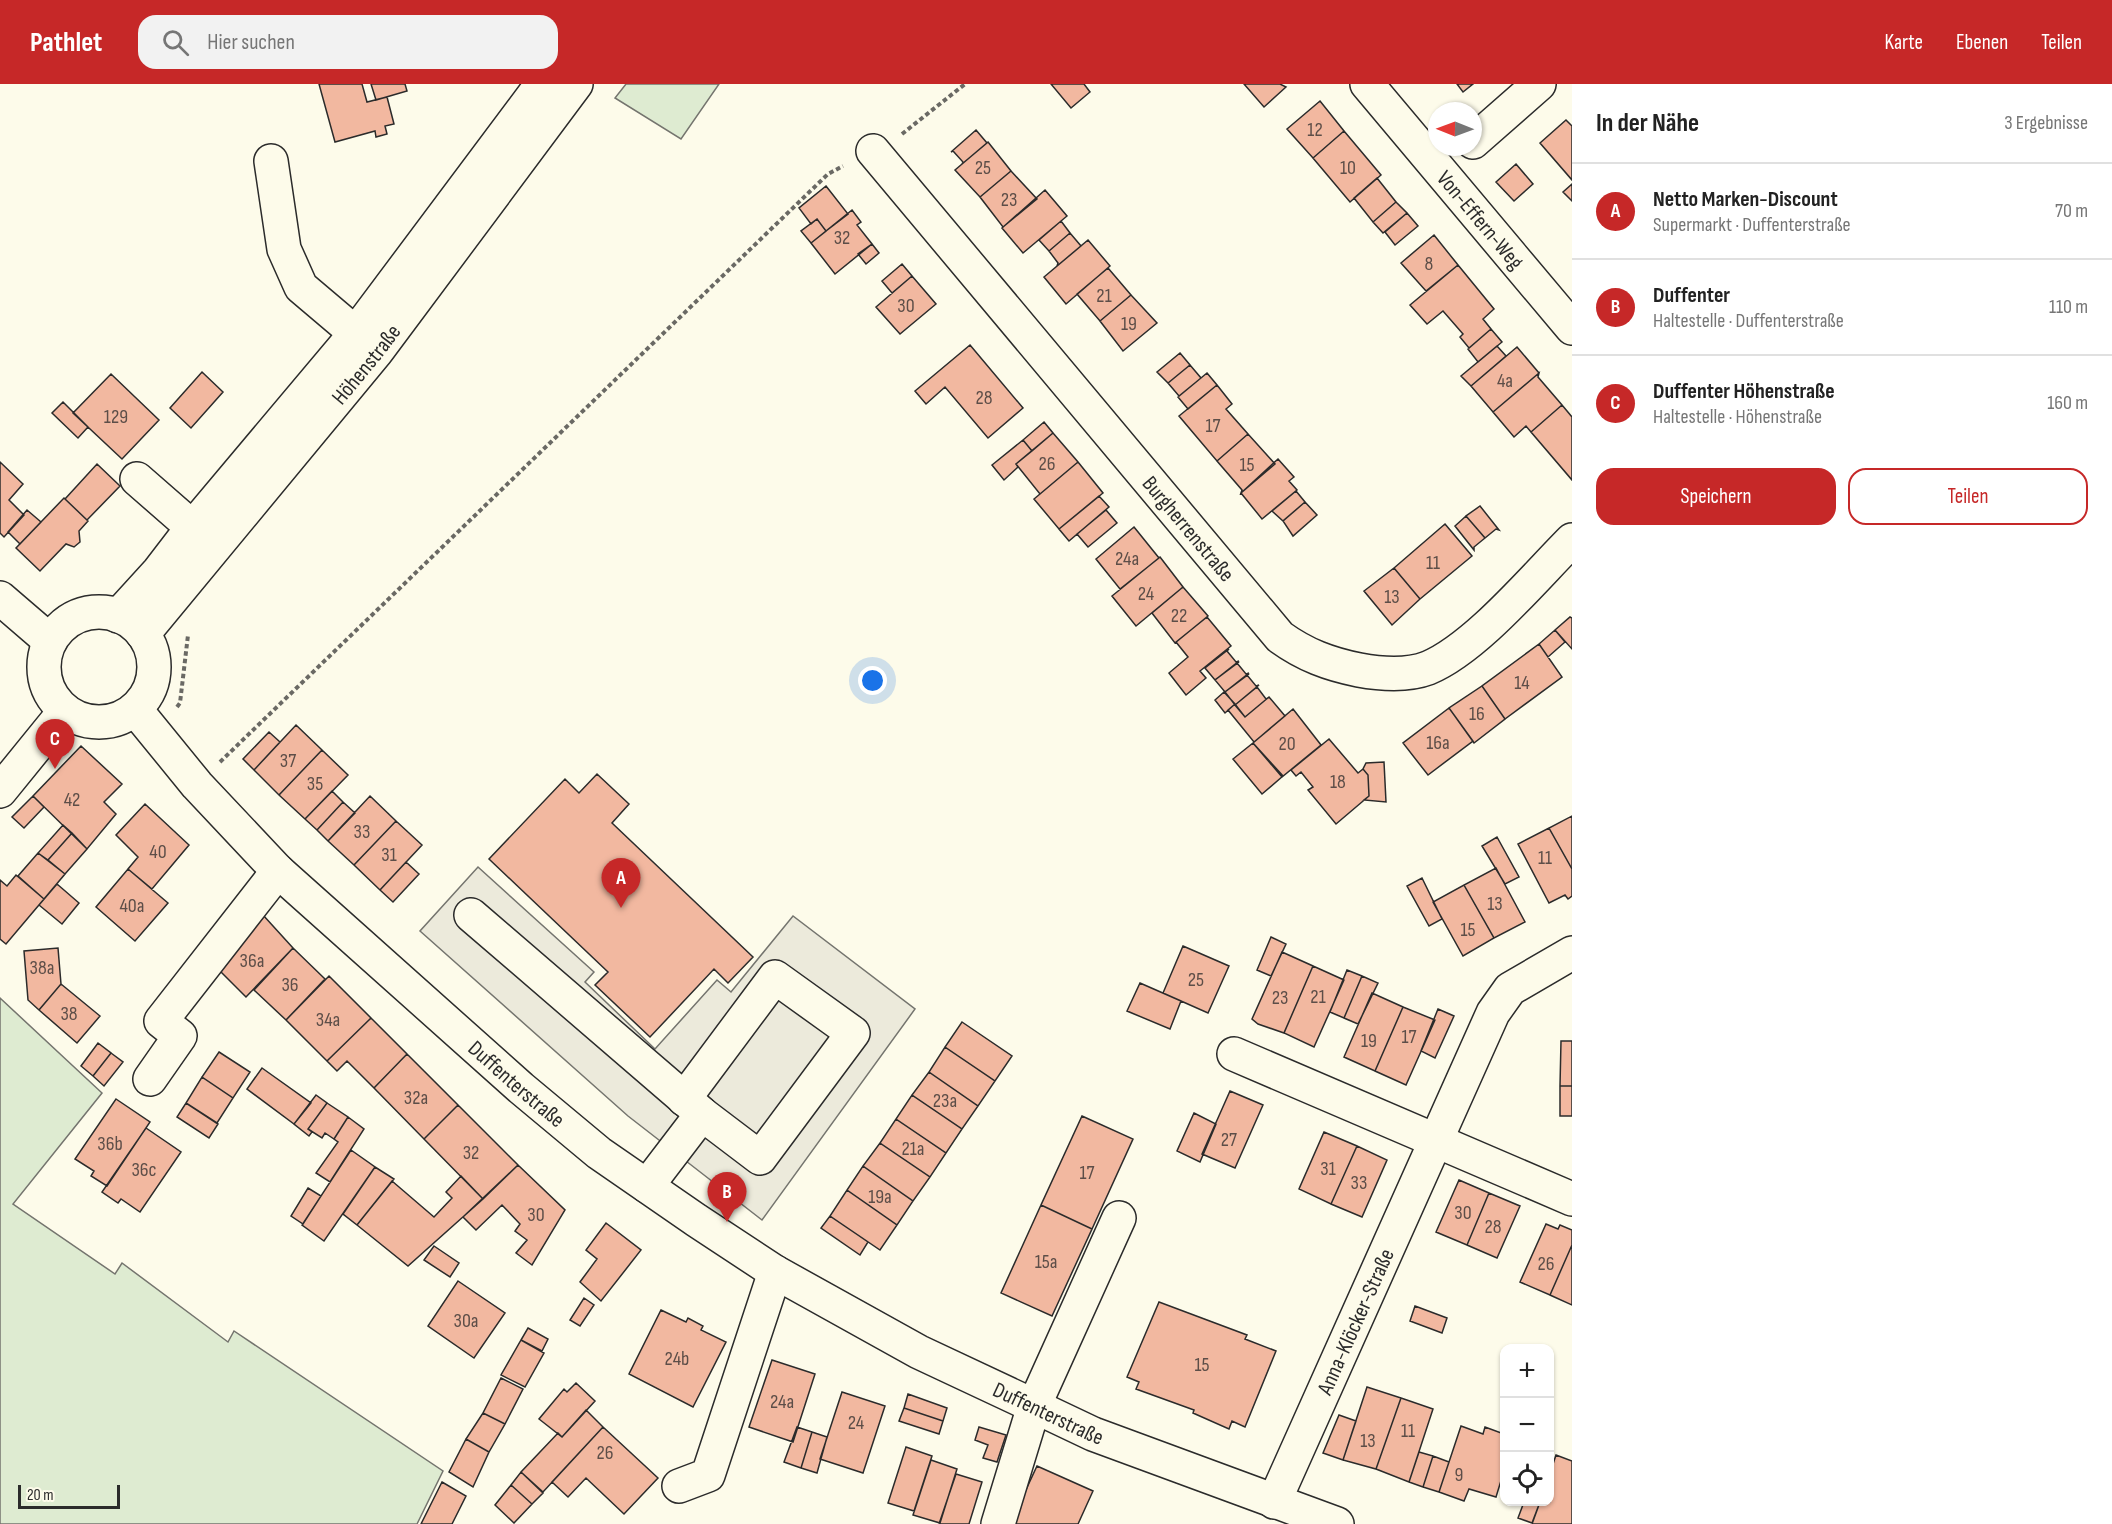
<!DOCTYPE html>
<html lang="de">
<meta charset="utf-8">
<style>
:root{--surface:#fff;--page:#f2f2f2;--text:#222;--muted:#767676;--line:#e0e0e0;--accent:#c62828}
body{margin:0;font-family:"Sofia Sans Condensed",sans-serif;background:var(--page);color:var(--text)}
.controls{position:absolute;right:18px;bottom:18px;display:grid;overflow:hidden;border-radius:12px;box-shadow:0 2px 4px #0004}
.controls button{width:54px;height:54px;display:grid;place-items:center;padding:0;border:0;border-bottom:2px solid var(--line);background:var(--surface);color:var(--text);font:30px sans-serif}
.compass{position:absolute;left:1428px;top:18px;width:54px;height:54px;border-radius:50%;background:var(--surface);box-shadow:0 2px 4px #0004;rotate:271deg}
.scale{position:absolute;left:18px;bottom:15px;width:102px;box-sizing:border-box;padding-left:6px;border:3px solid #2b2b2b;border-top:0;font-size:16px;line-height:21px;white-space:nowrap;color:#2b2b2b;-webkit-text-stroke:4px #fdfbea;paint-order:stroke}
.you{position:absolute;left:873px;top:597px;width:21px;height:21px;margin:-15px;border:4px solid #fff;border-radius:50%;background:#1a73e8;box-shadow:0 0 0 9px #1a73e833}
.badge{display:grid;place-items:center;width:39px;height:39px;border-radius:50%;background:var(--accent);color:#fff;font-size:20px;font-weight:700}
.pin{position:absolute;translate:-50% -50px;filter:drop-shadow(0 2px 3px #0008)}
.pin::after{content:'';position:absolute;top:32px;width:21px;height:18px;background:inherit;clip-path:polygon(0 0,100% 0,50% 100%)}
.list{margin:0;padding:0;list-style:none}
h2{display:flex;justify-content:space-between;align-items:center;height:78px;margin:0;padding:0 24px;font-size:26px}
h2 small{font-size:20px;font-weight:400;color:var(--muted)}
.list li{display:grid;grid-template-columns:39px 1fr auto;gap:18px;align-items:center;box-sizing:border-box;height:96px;padding:0 24px;border-top:2px solid var(--line)}
.list b{display:block;font-size:22px;white-space:nowrap}
.list p{margin:0;font-size:20px;white-space:nowrap;color:var(--muted)}
.list em{font-size:20px;font-style:normal;color:var(--muted)}
.actions{display:flex;gap:12px;padding:18px 24px}
.actions a{flex:1;padding:14px 0;border:2px solid var(--accent);border-radius:18px;text-align:center;font-size:21px;color:var(--accent)}
.actions .main{background:var(--accent);color:#fff}
.icon{flex:none;width:33px;height:33px;fill:none;stroke:currentColor;stroke-width:2;stroke-linecap:round;stroke-linejoin:round}
.map{position:relative;flex:none;width:1572px;height:1440px;overflow:hidden}
header{display:flex;align-items:center;gap:36px;box-sizing:border-box;height:84px;padding:0 30px;background:var(--accent);color:#fff}
header strong{font-size:28px}
nav{display:flex;gap:33px;margin-inline-start:auto;font-size:21px}
.search{width:420px;height:54px;background:var(--page);display:flex;align-items:center;gap:15px;box-sizing:border-box;padding:0 21px;border-radius:18px;color:var(--muted);font-size:22px}
main{display:flex}
aside{flex:1;background:var(--surface)}
.map>svg:first-child{display:block}
.green{fill:#deebd1;stroke:#74746e;stroke-width:1.5}
.parking{fill:#eceadb;stroke:#74746e;stroke-width:1.5}
.building{fill:#f2b8a0;stroke:#2b2b2b;stroke-width:1.5}
.lines{fill:none;stroke-linecap:round;stroke-linejoin:round}
.minor-casing{stroke:#2b2b2b;stroke-width:36}
.path{stroke:#6a6964;stroke-width:4;stroke-dasharray:4.5 3;stroke-linecap:butt}
.minor{stroke:#fdfbea;stroke-width:33}
.labels{text-anchor:middle;stroke-width:4.5;stroke-linejoin:round;paint-order:stroke}
.number-label{font-size:20px;fill:#5d4e48}
.street-label{font-size:22px;fill:#2b2b2b;stroke:#fdfbea}
</style>
<header>
<strong>Pathlet</strong>
<div class="search"><svg class="icon" aria-label="search" viewBox="0 0 24 24"><circle cx="10" cy="10" r="6"/><path d="M15 15l6 6"/></svg>Hier suchen</div>
<nav><a>Karte</a><a>Ebenen</a><a>Teilen</a></nav>
</header>
<main>
<div class="map">
<svg width="1572" height="1440" viewBox="0 0 1572 1440">
<rect width="100%" height="100%" fill="#fdfbea"/>
<path class="green" d="M626,0H719L681,55L615,14Z
M0,914L102,1009L13,1120L115,1190L122,1179L228,1258L234,1247L443,1387L417,1440H0Z"/>
<path class="parking" d="M478,783L594,888L585,898L655,965L717,896L731,908L793,832L915,925L762,1136L628,1032L420,847Z"/>
<path class="building" d="M319,0H362L367,18L387,13L394,40L385,42L387,50L376,53L375,47L335,58Z
M371,0H405L407,7L376,16Z
M1051,0H1084L1090,8L1071,24Z
M1244,0H1280L1286,3L1264,23Z
M1457,0H1473L1463,8Z
M1320,17L1344,47L1313,74L1287,45Z
M1566,36L1572,42V96L1540,59Z
M976,46L987,59L962,80L963,78L953,67L951,68Z
M1344,47L1381,91L1350,118L1313,74Z
M988,58L1011,87L980,113L955,86Z
M1516,80L1533,100L1514,117L1496,98Z
M1011,87L1037,115L1003,143L980,113Z
M1377,94L1396,118L1373,138L1354,114Z
M1572,100V117L1563,108Z
M826,102L848,130L826,147L817,135L811,140L799,124Z
M1045,106L1067,132L1023,169L1002,144Z
M1396,118L1407,129L1383,149L1373,138Z
M852,126L861,138L857,141L872,160L835,190L811,159Z
M1407,129L1418,142L1395,161L1385,148Z
M817,135L826,147L811,159L801,147Z
M1061,137L1070,149L1049,167L1039,156Z
M1070,149L1081,162L1057,182L1058,179L1049,167Z
M1434,151L1458,181L1426,207L1401,179Z
M1088,156L1110,182L1066,220L1044,193Z
M872,160L879,169L866,180L858,170Z
M902,180L912,192L892,209L882,197Z
M1458,181L1494,225L1483,235L1491,245L1469,264L1460,253L1463,250L1443,227L1427,240L1410,221Z
M1108,184L1131,211L1100,237L1077,210Z
M912,192L936,220L900,250L876,223Z
M1131,211L1157,239L1123,267L1100,237Z
M1491,245L1502,258L1478,278L1468,265Z
M970,261L1023,324L988,354L945,303L926,320L915,307Z
M1497,262L1506,272L1471,302L1461,292Z
M1517,263L1539,289L1493,328L1471,302Z
M1180,269L1190,281L1168,299L1157,288Z
M1190,281L1201,294L1179,312L1168,299Z
M202,288L223,308L191,344L170,324Z
M1207,289L1217,301L1188,325L1178,313Z
M1539,289L1538,293L1562,321L1531,348L1526,342L1514,353L1493,328Z
M111,290L159,336L122,375L73,329Z
M1217,301L1232,320L1226,325L1248,350L1217,377L1179,332Z
M63,318L88,343L78,354L52,329Z
M1562,321L1572,333V396L1531,348Z
M1044,338L1053,349L1032,367L1023,356Z
M1053,349L1078,378L1040,410L1016,380Z
M1248,350L1275,380L1241,409L1242,406L1217,377Z
M1023,356L1032,367L1016,380L1018,383L1004,396L992,381Z
M1278,375L1294,393L1289,397L1297,406L1262,435L1241,409Z
M0,378L23,400L9,416L24,431L4,453L0,449Z
M1078,378L1103,409L1059,445L1034,415Z
M97,380L120,402L87,436L65,415Z
M1296,407L1305,418L1283,437L1272,427Z
M1099,412L1109,423L1069,457L1059,445Z
M64,414L88,437L79,447L80,458L74,463L66,460L40,487L16,464Z
M1305,418L1317,431L1293,452L1283,437Z
M1480,422L1499,446L1496,445L1485,454L1466,432Z
M27,426L41,438L20,460L8,448Z
M1106,426L1117,439L1088,463L1077,450Z
M1466,432L1485,454L1474,463V466L1455,442Z
M1445,440L1472,472L1420,515L1394,484Z
M1134,443L1159,474L1120,505L1096,475Z
M1160,473L1183,503L1136,542L1112,512Z
M1394,484L1420,515L1392,541L1364,507Z
M1183,503L1208,532L1175,559L1152,529Z
M1207,533L1231,562L1200,587L1206,594L1186,611L1169,589L1188,573L1176,558Z
M1570,533L1572,534V565L1555,546Z
M1555,546L1565,558L1548,573L1539,560Z
M1539,560L1562,593L1505,635L1482,602Z
M1229,565L1227,567L1236,578L1239,577L1215,596L1205,584Z
M1239,578L1237,579L1246,590L1249,589L1225,608L1215,596Z
M1249,590L1247,591L1256,602L1259,601L1235,621L1225,608Z
M1482,602L1505,635L1474,659L1449,624Z
M1257,603L1266,615L1269,613L1245,633L1235,621Z
M1224,608L1235,620L1225,629L1215,616Z
M1269,613L1285,632L1254,658L1228,626L1235,620L1245,633Z
M1449,624L1473,657L1428,691L1403,659Z
M1293,625L1321,661L1282,693L1253,659Z
M296,641L322,666L279,711L254,686Z
M269,648L280,658L254,686L243,675Z
M1329,655L1358,689L1363,685L1368,691L1369,712L1336,740L1308,706L1313,703L1301,688L1296,692L1291,686Z
M1253,659L1283,692L1262,710L1233,675Z
M81,662L122,700L104,718L116,730L87,765L33,712Z
M322,666L348,691L305,735L279,711Z
M1384,678L1386,718L1364,716L1369,712L1368,691L1363,685L1366,679Z
M597,690L629,720L612,739L753,873L728,899L714,885L650,953L595,901L608,888L489,775L565,695L579,709Z
M332,707L343,718L317,746L305,735Z
M33,712L44,723L24,744L12,733Z
M370,712L396,737L354,781L328,757Z
M343,718L355,729L328,757L317,746Z
M145,720L189,761L152,805L128,785L138,773L116,751Z
M1572,732V785L1549,744Z
M396,737L422,761L380,806L354,781Z
M63,741L72,749L48,776L38,769Z
M1549,744L1572,785V812L1568,815L1565,811L1549,819L1518,760Z
M72,749L87,765L65,790L48,776Z
M1497,753L1519,793L1505,800L1482,762Z
M38,769L65,790L44,815L18,792Z
M406,778L419,790L393,818L380,806Z
M1496,784L1525,838L1494,854L1464,801Z
M128,785L168,819L135,857L96,823Z
M16,791L44,815L6,860L0,855V796L7,802Z
M1422,794L1442,835L1429,842L1407,802Z
M57,800L79,819L62,840L39,821Z
M1464,801L1494,854L1463,872L1433,818Z
M263,831L293,864L246,913L216,883Z
M1271,853L1286,860L1271,892L1257,886Z
M1183,862L1229,882L1208,929L1163,909Z
M58,864L61,900L39,926L28,916L24,867Z
M293,864L325,895L286,936L254,906Z
M1282,868L1313,882L1284,949L1258,940L1252,935Z
M1313,882L1344,896L1314,963L1284,949Z
M1347,886L1362,892L1344,934L1330,928Z
M329,892L371,934L327,977L286,936Z
M1362,892L1378,899L1358,940L1344,934Z
M1140,899L1181,917L1170,945L1127,927Z
M61,900L100,932L77,959L39,926Z
M1372,909L1403,923L1375,987L1344,973Z
M1403,923L1435,936L1406,1001L1375,987Z
M1438,925L1454,932L1435,974L1421,967Z
M371,934L407,970L374,1004L347,977L337,987L327,977Z
M962,938L1012,972L995,997L945,963Z
M1561,957H1572V1002H1560Z
M98,959L111,969L93,992L81,982Z
M945,963L995,997L978,1022L929,988Z
M219,968L250,988L233,1014L202,993Z
M111,969L123,978L104,1002L93,992Z
M407,970L458,1021L424,1055L374,1004Z
M262,984L311,1019L294,1040L247,1005Z
M929,988L978,1022L962,1045L912,1011Z
M202,993L233,1014L217,1039L186,1019Z
M1560,1002H1572V1032H1560Z
M1230,1007L1263,1021L1235,1084L1202,1070Z
M316,1011L327,1019L308,1045L312,1048L309,1052L294,1040Z
M912,1011L962,1045L946,1069L896,1035Z
M116,1015L150,1038L107,1102L91,1092L94,1087L75,1075Z
M186,1019L218,1040L209,1054L177,1033Z
M327,1019L348,1033L334,1055L325,1049L322,1054L308,1045Z
M458,1021L518,1081L483,1115L424,1055Z
M1194,1029L1216,1040L1200,1078L1177,1067Z
M1082,1032L1133,1055L1092,1145L1041,1121Z
M348,1033L364,1045L330,1098L316,1089L338,1058L334,1055Z
M896,1035L946,1069L930,1093L880,1059Z
M146,1044L181,1068L140,1128L121,1115L118,1119L102,1108Z
M1324,1048L1357,1062L1331,1120L1299,1105Z
M880,1059L930,1093L913,1117L863,1082Z
M1357,1062L1387,1076L1362,1133L1331,1120Z
M351,1066L375,1083L324,1157L302,1141Z
M518,1081L565,1126L532,1181L516,1169L527,1156L515,1147L520,1140L502,1121L476,1146L463,1133Z
M863,1082L913,1117L897,1141L847,1106Z
M375,1083L394,1095L357,1141L343,1130Z
M461,1092L483,1115L408,1182L357,1141L392,1097L434,1133L452,1114L446,1108Z
M1459,1096L1489,1109L1467,1161L1436,1148Z
M308,1104L321,1112L303,1140L291,1132Z
M847,1106L897,1141L880,1166L830,1132Z
M1489,1109L1520,1122L1497,1174L1467,1161Z
M1041,1121L1092,1145L1052,1232L1001,1209Z
M830,1132L868,1158L860,1171L821,1144Z
M606,1139L641,1166L601,1217L580,1198L597,1175L586,1166Z
M1546,1140L1558,1145L1560,1141L1572,1146V1161L1550,1211L1520,1198Z
M1572,1161V1221L1550,1211Z
M434,1162L459,1179L450,1193L424,1176Z
M458,1197L505,1229L474,1274L428,1242Z
M584,1214L594,1221L580,1242L570,1236Z
M1159,1218L1247,1251L1245,1255L1276,1267L1245,1343L1232,1337L1229,1345L1193,1329L1194,1326L1136,1305L1139,1298L1127,1293Z
M1415,1222L1447,1234L1442,1249L1410,1237Z
M661,1226L686,1238L688,1234L703,1242L701,1246L726,1258L693,1323L629,1290Z
M528,1244L548,1255L542,1267L521,1256Z
M521,1256L544,1269L525,1303L501,1291Z
M772,1276L815,1290L793,1358L749,1343Z
M501,1294L523,1305L505,1340L483,1329Z
M576,1299L595,1317L562,1353L539,1335L564,1305L567,1308Z
M1367,1303L1401,1314L1376,1385L1343,1376Z
M842,1308L885,1322L863,1389L820,1375Z
M908,1310L947,1324L943,1337L904,1324Z
M1401,1314L1433,1325L1409,1398L1376,1385Z
M904,1324L943,1337L939,1350L899,1337Z
M586,1326L603,1343L543,1408L521,1388L558,1349L562,1353Z
M483,1329L505,1340L489,1368L466,1355Z
M1339,1331L1356,1337L1343,1376L1323,1369Z
M1461,1342L1483,1350L1485,1343L1504,1350V1387L1496,1413L1469,1405L1464,1417L1439,1408Z
M603,1343L658,1394L624,1430L586,1394L568,1413L552,1398Z
M797,1343L812,1348L801,1384L784,1378Z
M979,1343L1006,1351L997,1378L983,1374L988,1361L975,1356Z
M812,1348L827,1353L817,1389L801,1384Z
M466,1355L489,1368L473,1403L449,1388Z
M906,1363L932,1372L914,1427L888,1419Z
M1419,1368L1433,1372L1423,1403L1409,1398Z
M1556,1371L1572,1377V1440H1532L1540,1418H1550V1389Z
M1433,1372L1449,1378L1439,1408L1423,1403Z
M931,1376L957,1385L940,1439L913,1431Z
M1037,1382L1093,1407L1078,1440H1010Z
M521,1388L543,1409L532,1420L511,1401Z
M956,1390L982,1398L969,1440H939Z
M442,1398L466,1412L452,1440H421Z
M511,1401L532,1420L514,1439L495,1421Z
M1524,1418H1540L1532,1439L1518,1434Z"/>
<g class="lines">
<g class="minor-casing">
<g id="minor">
<path id="s1" d="M1367,0L1572,244"/>
<path d="M1473,58L1539,0"/>
<path id="s2" d="M873,67L1280,553C1305,571 1329,580 1359,586C1381,590 1407,592 1428,584C1476,564 1534,494 1572,456"/>
<path d="M271,77L284,165L301,203L373,264"/>
<path d="M137,395L208,457"/>
<path d="M0,514L50,557"/>
<circle cx="99" cy="583" r="55"/>
<path d="M118,532L159,487L192,444L355,250L542,0"/>
<path id="s3" d="M143,550L377,267L576,0"/>
<path id="s4" d="M135,625L197,701L278,787L521,1004L599,1069L696,1136L775,1188L919,1268L1034,1322L1093,1350L1337,1440"/>
<path d="M0,707L65,627"/>
<path d="M471,831L701,1029"/>
<path d="M1234,970L1572,1115"/>
<path d="M150,995L180,952L161,937L278,787"/>
<path d="M647,1102L702,1030L760,1074L853,949L775,893L684,1015"/>
<path d="M679,1402L708,1391L775,1188"/>
<path id="s5" d="M1274,1418L1493,929L1510,905L1572,869"/>
<path d="M998,1440L1034,1322L1119,1134"/>
</g>
</g>
<path class="path" d="M902,50L965,0
M177,623L180,619L188,551
M220,678L828,90L843,82"/>
<use href="#minor" class="minor"/>
</g>
<g class="labels">
<g class="number-label">
<text x="1315" y="52">12</text>
<text x="983" y="90">25</text>
<text x="1348" y="90">10</text>
<text x="1009" y="122">23</text>
<text x="842" y="160">32</text>
<text x="1429" y="186">8</text>
<text x="1104" y="218">21</text>
<text x="906" y="228">30</text>
<text x="1129" y="246">19</text>
<text x="1505" y="303">4a</text>
<text x="984" y="320">28</text>
<text x="116" y="339">129</text>
<text x="1213" y="348">17</text>
<text x="1047" y="386">26</text>
<text x="1247" y="387">15</text>
<text x="1127" y="481">24a</text>
<text x="1433" y="485">11</text>
<text x="1146" y="516">24</text>
<text x="1392" y="519">13</text>
<text x="1179" y="538">22</text>
<text x="1522" y="605">14</text>
<text x="1477" y="636">16</text>
<text x="1438" y="665">16a</text>
<text x="1287" y="666">20</text>
<text x="288" y="683">37</text>
<text x="1338" y="704">18</text>
<text x="315" y="706">35</text>
<text x="72" y="722">42</text>
<text x="362" y="754">33</text>
<text x="158" y="774">40</text>
<text x="389" y="777">31</text>
<text x="1545" y="780">11</text>
<text x="1495" y="826">13</text>
<text x="132" y="828">40a</text>
<text x="1468" y="852">15</text>
<text x="252" y="883">36a</text>
<text x="42" y="890">38a</text>
<text x="1196" y="902">25</text>
<text x="290" y="907">36</text>
<text x="1318" y="919">21</text>
<text x="1280" y="920">23</text>
<text x="69" y="936">38</text>
<text x="328" y="942">34a</text>
<text x="1409" y="959">17</text>
<text x="1369" y="963">19</text>
<text x="416" y="1020">32a</text>
<text x="945" y="1023">23a</text>
<text x="1229" y="1062">27</text>
<text x="110" y="1066">36b</text>
<text x="913" y="1071">21a</text>
<text x="471" y="1075">32</text>
<text x="1328" y="1091">31</text>
<text x="144" y="1092">36c</text>
<text x="1087" y="1095">17</text>
<text x="1359" y="1105">33</text>
<text x="880" y="1119">19a</text>
<text x="1463" y="1135">30</text>
<text x="536" y="1137">30</text>
<text x="1493" y="1149">28</text>
<text x="1046" y="1184">15a</text>
<text x="1546" y="1186">26</text>
<text x="466" y="1243">30a</text>
<text x="677" y="1281">24b</text>
<text x="1202" y="1287">15</text>
<text x="782" y="1324">24a</text>
<text x="856" y="1345">24</text>
<text x="1408" y="1353">11</text>
<text x="1368" y="1363">13</text>
<text x="605" y="1375">26</text>
<text x="1459" y="1397">9</text>
</g>
<g class="street-label">
<text dy="8" stroke="none"><textPath href="#s1" startOffset="177">Von-Effern-Weg</textPath></text>
<text dy="8" stroke="none"><textPath href="#s3" startOffset="350">Höhenstraße</textPath></text>
<text dy="8" stroke="none"><textPath href="#s2" startOffset="492">Burgherrenstraße</textPath></text>
<text dy="8" stroke="none"><textPath href="#s4" startOffset="536">Duffenterstraße</textPath></text>
<text dy="8" stroke="none"><textPath href="#s5" startOffset="198">Anna-Klöcker-Straße</textPath></text>
<text dy="8" stroke="none"><textPath href="#s4" startOffset="1164">Duffenterstraße</textPath></text>
</g>
</g>
</svg>
<div class="controls">
<button>+</button>
<button>−</button>
<button><svg class="icon" aria-label="locate" viewBox="0 0 24 24"><circle cx="12" cy="12" r="6"/><path d="M12 2v4M12 18v4M2 12h4M18 12h4"/></svg></button>
</div>
<svg class="compass" viewBox="-18 -18 36 36"><path d="M0-13l5 13h-10z" fill="#e53935"/><path d="M0 13l5-13h-10z" fill="#767676"/></svg>
<div class="scale">20 m</div>
<div class="you"></div>
<div class="pin badge" style="left:621px;top:824px">A</div>
<div class="pin badge" style="left:727px;top:1138px">B</div>
<div class="pin badge" style="left:55px;top:685px">C</div>
</div>
<aside>
<h2>In der Nähe<small>3 Ergebnisse</small></h2>
<ul class="list">
<li><span class="badge">A</span><div><b>Netto Marken-Discount</b><p>Supermarkt · Duffenterstraße</p></div><em>70 m</em></li>
<li><span class="badge">B</span><div><b>Duffenter</b><p>Haltestelle · Duffenterstraße</p></div><em>110 m</em></li>
<li><span class="badge">C</span><div><b>Duffenter Höhenstraße</b><p>Haltestelle · Höhenstraße</p></div><em>160 m</em></li>
</ul>
<div class="actions"><a class="main">Speichern</a><a>Teilen</a></div>
</aside>
</main>
